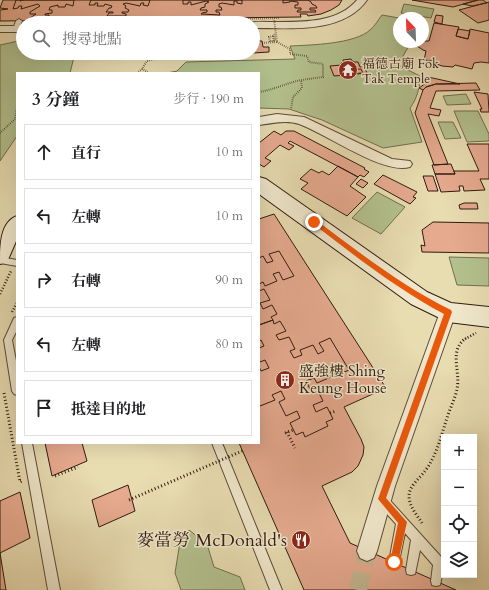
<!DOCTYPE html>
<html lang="zh-TW">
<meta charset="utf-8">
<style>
:root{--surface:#fff;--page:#f2f2f2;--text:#202124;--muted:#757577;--line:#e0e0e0}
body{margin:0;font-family:Cardo,"Noto Serif TC",serif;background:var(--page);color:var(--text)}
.controls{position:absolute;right:12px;bottom:12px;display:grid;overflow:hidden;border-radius:0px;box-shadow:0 4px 16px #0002}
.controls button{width:36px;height:36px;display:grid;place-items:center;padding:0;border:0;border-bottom:1px solid var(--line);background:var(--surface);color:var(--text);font:20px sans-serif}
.compass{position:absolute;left:393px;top:12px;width:36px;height:36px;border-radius:50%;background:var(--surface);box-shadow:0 4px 16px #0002;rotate:337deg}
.stop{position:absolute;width:12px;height:12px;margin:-9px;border:3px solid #ea580c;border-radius:50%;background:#fff}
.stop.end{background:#ea580c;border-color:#fff;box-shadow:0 1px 4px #0008}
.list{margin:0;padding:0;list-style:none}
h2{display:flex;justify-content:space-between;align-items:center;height:52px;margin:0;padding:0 16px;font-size:17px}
h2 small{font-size:13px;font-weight:400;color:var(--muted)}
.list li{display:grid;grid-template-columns:26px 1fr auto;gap:12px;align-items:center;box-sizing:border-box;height:56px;margin:0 8px 8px;padding:0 8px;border:1px solid var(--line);border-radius:0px}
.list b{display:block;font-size:15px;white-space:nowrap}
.list em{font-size:13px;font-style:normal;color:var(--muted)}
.icon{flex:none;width:22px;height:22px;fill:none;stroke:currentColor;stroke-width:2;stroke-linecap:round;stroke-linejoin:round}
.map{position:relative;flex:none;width:489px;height:590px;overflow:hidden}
.search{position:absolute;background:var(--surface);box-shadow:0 4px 16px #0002;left:16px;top:16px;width:244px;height:44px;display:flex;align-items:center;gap:10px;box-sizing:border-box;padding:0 14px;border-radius:22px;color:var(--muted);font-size:15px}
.panel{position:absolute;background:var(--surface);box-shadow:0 4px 16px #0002;left:16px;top:72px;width:244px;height:372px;border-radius:0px}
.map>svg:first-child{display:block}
.green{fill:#b3c18e;stroke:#726e4f}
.building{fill:#e6aa8f;stroke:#311b10}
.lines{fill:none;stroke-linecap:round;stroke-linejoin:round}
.street-tunnel{stroke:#c3b591;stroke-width:18;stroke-dasharray:18 9;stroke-linecap:butt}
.lane-casing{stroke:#5f4b38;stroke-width:2}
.street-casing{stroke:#5f4b38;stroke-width:2}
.secondary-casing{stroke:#311b10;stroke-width:2}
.path-far2{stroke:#311b10;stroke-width:2;stroke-dasharray:0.5 1.5;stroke-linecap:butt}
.path-far1{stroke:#311b10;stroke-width:2.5;stroke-dasharray:1 2;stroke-linecap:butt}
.path{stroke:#311b10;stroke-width:3;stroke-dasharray:1 2.5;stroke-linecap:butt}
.lane{fill:#f0e8cc;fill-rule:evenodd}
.street{fill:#f0e8cc;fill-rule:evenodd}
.secondary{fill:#f0e8cc;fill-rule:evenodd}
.path-bridge-far1{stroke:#311b10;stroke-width:2;stroke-dasharray:0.5 1.5;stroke-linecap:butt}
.path-bridge{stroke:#311b10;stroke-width:3;stroke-dasharray:1 2.5;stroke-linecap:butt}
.route{fill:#ea580c}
.labels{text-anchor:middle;stroke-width:3;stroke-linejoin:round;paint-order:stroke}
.far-poi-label{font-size:13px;fill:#311b10;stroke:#f0e8cc;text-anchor:start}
.poi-label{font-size:15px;fill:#311b10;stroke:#f0e8cc;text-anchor:start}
.near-poi-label{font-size:18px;fill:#311b10;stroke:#f0e8cc;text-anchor:end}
</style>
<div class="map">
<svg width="489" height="590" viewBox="0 0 489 590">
<rect width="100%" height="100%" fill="#e8dcb1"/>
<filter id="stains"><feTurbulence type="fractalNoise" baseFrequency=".005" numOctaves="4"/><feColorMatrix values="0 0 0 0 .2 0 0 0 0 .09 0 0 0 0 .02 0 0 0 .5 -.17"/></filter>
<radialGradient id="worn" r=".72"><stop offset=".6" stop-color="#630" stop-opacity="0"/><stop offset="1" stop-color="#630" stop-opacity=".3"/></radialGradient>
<path class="green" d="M404,4L434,9L431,18L401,13Z
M382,15L399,18V42H411L398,65L420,76C420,87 417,99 410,108L422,142L383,148L322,120L289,109L259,108V73H167L177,71L186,62L295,59L290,46C311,45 355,44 370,30C375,26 378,20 382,15Z
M23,40V53H75L70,73H17V136L0,161V45Z
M466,94L471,104L447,105L443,96Z
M454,111H478L489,134V141L467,142Z
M438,122H453L461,138L445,139Z
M377,192L405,207L381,234L352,218Z
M449,257L489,258V286L457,285Z
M189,530L207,544L214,567L240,577L245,590H181L175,573L180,542Z"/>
<path class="building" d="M3,0H342L339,5L331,10L321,14L308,16L307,14H300L301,17L129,19L130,17L79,18V20L3,21H0V10L8,9L0,8Z
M16,0H21L20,1L24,0H74L73,6L66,4L65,7H58V5L50,7L49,10H52V13L45,14V15H49V18H30L36,14H30V12L40,6L38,4L21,9L22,6H19L18,8L13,9Z
M91,0H150L148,6L143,5L144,3H141L140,6L126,3L123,4L126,6L125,8L129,10L128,12H122V13L126,14V16H107L109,13H113V12H106L109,8H111L112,6L105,4L104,6H97L98,3H95V5H89Z
M183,0H242V4L237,3V1H234V5L222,3L219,4V7H221L222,10H216V12H219L220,15L201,14L202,13L207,12V10H200L201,8L205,7V4L209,2L206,1L191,5V2H188V4H183Z
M283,0H308L311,2L312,4L316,6L317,8H310V10H315L316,12H297L298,10H301V8H295V5H298V2L290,1V2L283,3Z
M412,0H478L453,7Z
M478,0H483L487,3L472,6L463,4Z
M489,2V20L478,23L459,10Z
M436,15L443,16L442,24L434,22Z
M434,23L459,27L456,36L468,39L470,29L489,33V63L481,62L474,63L472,69L455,65L453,67L442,66L434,63V61L424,60L426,51L423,50L414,44L426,41H429Z
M458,29L470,31L468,39L456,36Z
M253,41H262L263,47H269V52L253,53Z
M86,53H168L167,57L84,59Z
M177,53H247L177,55Z
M351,59L353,62H358L360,67L364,66L367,73L334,76L330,66L342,65L341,63H344L343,60Z
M361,69L363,73L346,74L345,70Z
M428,77L460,84H436L426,87L423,90L419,88L426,83Z
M476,83L480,90L436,91L430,108L441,110L439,116L428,114L448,164L434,165L415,113L423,90L426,87L436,84Z
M474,92L488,94L489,112H481L480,109H482Z
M274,131L281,135L286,131H294L365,168L364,169L369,172L364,177L360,175L358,177L290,141L288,143L294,146L289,150L280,145L265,158L271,161L264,167L259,164V143Z
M467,144H489V179H480L485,190L464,191L463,186H459L460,191L441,192L435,174H455L454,171H479Z
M451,164L455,174H435L432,165Z
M338,166L358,177L350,186L366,197L347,216L301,189L308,183L300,179L311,169L319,173L322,171L329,175Z
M383,175L417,192L413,197L416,198L410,204L374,184Z
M423,176H433L438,191H428Z
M361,179L368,183L363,188L356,184Z
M464,203H477L478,209H460L459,205Z
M274,214L386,388L344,407L361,439L364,447L363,455L358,466L352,472L322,486L350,543L456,590H304L239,443H259V219Z
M433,222L489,223V253L422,252L421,245L425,246L422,230Z
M279,251L294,276L283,280L279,272L273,274L277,281L265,286L263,282L259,284V258L263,256L267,263L273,261L269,254Z
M264,289L270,300L260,303L263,309L272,305L277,314L271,317L273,320L259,325V291Z
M273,320L274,324L280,321L286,331L276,335L279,340L289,337L295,349L290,351L294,358L302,355L300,350L313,345L318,354L324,351L319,343L330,338L349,370L337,375L332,365L326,368L331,377L317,383L314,378L306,381L310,389L316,387L323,401L313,405L316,412L327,407L333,419L326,422L328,426L305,437L303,432L296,435L290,423L300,418L297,411L286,416L279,402L285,399L281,391L272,395L275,400L260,406L259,403V367L261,371L269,368L265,360L260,362L259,360V348L264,346L261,340L259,341V325Z
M45,443H82L87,461L52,476Z
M128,485L135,511L99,527L92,500Z
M20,492L30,538L0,553L6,590H0V501Z"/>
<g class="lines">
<path class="street-tunnel" d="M358,590L367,551"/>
<g class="lane-casing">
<path id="lane" d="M228,17H232L233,23H227Z
M19,19L22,21L19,29L14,30L13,29L16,21Z
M0,257L17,260V266L0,263Z
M17,317V330L12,340L17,366V395L14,394L12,391L4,340L14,318Z
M22,443H32L60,590H48Z
M212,443H222L282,590H270Z
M382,495L386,496L443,559L444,566L440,585L436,586L432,585L431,581L433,565L420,550L415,574L411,575L407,574L406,570L411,540L405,533L398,566L394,567L390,566L389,562L396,524L378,504L377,500L378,496Z"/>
</g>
<g class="street-casing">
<path id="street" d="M357,0H367C343,34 290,28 253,28V23H250C257,21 267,22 275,22C302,22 338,23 357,0Z
M0,26H16L23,28V34L16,32H0Z
M277,114L304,117L392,159L410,161L412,164L410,167C383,175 327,134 299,124C287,120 272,123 259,125V117Z
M448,306L453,307L456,312L395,486L377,551L374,558L367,561L360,558L357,551L377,486L440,312L443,307Z"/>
</g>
<g class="secondary-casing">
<path id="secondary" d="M259,177L266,179L427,292L451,303L489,307V327L448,322L411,304L259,194Z
M17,216V239L7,262L0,264C0,246 0,222 17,216Z"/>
</g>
<path class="path-far2" d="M211,21V17H214
M80,23L81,19H86
M85,23L86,20L101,19L86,18
M273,36L269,37L270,41H275L274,34
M277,42L290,49V54L307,56L309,62L323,64V77L301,80L302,88L293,97L291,109
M142,69L149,73
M137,73L142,69L147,61L154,59L155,53
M259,92C273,90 287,83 301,80
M0,133L15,119L17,107"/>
<path class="path-far1" d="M0,294L11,271
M12,312L17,303
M465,339L476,333"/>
<path class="path" d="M4,393L20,482L22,481
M330,413L336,411
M287,432L295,448
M285,433L293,430
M55,476L78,467
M422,523C417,515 409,506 409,496C409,486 420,478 425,471C437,455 441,436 447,418C450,408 455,399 457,389C461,371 448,351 466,338"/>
<use href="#lane" class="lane"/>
<use href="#street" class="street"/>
<use href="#secondary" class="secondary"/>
<path class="path-bridge-far1" d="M236,19L280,18
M273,36L274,42
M262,43L277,42L274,19"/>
<path class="path-bridge" d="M129,500L242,451"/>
</g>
<path class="route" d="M312,220H316C360,253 402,286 451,310L452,312L386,498L407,522L398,562L397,565L394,567L391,565L390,562L398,523L378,499L444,314C397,289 355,256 312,223Z"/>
<defs>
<g id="temple-disc" transform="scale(1)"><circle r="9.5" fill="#8f2418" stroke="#f0e8cc"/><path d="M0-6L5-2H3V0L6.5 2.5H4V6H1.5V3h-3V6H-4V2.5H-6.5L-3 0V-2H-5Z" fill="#fff"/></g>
<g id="building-disc" transform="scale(1)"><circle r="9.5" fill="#8f2418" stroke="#f0e8cc"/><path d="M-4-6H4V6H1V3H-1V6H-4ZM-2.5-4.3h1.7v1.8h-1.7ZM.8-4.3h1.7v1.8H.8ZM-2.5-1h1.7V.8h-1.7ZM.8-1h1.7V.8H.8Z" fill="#fff"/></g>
<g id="restaurant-disc" transform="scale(1)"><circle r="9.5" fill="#8f2418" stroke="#f0e8cc"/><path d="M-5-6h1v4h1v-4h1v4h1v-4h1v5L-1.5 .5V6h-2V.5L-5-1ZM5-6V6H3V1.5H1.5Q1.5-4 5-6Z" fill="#fff"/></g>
</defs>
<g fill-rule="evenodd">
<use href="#temple-disc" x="348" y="70"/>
<use href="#building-disc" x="285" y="380"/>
<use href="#restaurant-disc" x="301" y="540"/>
</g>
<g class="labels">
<g class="far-poi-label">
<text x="362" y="68">福德古廟 Fok<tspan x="362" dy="15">Tak Temple</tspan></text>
</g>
<g class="poi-label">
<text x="299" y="376">盛強樓 Shing<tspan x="299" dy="17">Keung House</tspan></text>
</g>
<g class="near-poi-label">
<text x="287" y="546">麥當勞 McDonald's</text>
</g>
</g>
<rect width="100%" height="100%" filter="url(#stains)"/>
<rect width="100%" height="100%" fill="url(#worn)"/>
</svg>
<div class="controls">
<button>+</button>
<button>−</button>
<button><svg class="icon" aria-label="locate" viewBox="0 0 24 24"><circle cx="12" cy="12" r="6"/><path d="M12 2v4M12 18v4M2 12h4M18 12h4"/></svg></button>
<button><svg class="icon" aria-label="layers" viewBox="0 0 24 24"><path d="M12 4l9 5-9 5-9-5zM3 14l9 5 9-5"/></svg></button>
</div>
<svg class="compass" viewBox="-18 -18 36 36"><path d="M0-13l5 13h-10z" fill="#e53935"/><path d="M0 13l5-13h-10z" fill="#757577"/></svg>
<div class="stop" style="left:394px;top:562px"></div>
<div class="stop end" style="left:314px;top:222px"></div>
<div class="search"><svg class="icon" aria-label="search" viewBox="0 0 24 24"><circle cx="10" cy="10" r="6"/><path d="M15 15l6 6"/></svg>搜尋地點</div>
<section class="panel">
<h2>3 分鐘<small>步行 · 190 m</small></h2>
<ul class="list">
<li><svg class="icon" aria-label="ahead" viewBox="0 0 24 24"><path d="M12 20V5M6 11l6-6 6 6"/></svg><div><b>直行</b></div><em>10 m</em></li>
<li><svg class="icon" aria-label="left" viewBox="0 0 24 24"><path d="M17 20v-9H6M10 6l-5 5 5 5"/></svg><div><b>左轉</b></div><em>10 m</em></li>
<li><svg class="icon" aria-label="right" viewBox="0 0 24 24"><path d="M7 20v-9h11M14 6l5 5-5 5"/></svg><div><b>右轉</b></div><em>90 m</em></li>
<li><svg class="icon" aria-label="left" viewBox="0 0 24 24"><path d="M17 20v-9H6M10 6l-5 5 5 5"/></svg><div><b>左轉</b></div><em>80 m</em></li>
<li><svg class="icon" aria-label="arrive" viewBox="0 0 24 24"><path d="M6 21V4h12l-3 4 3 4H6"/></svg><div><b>抵達目的地</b></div></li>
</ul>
</section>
</div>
